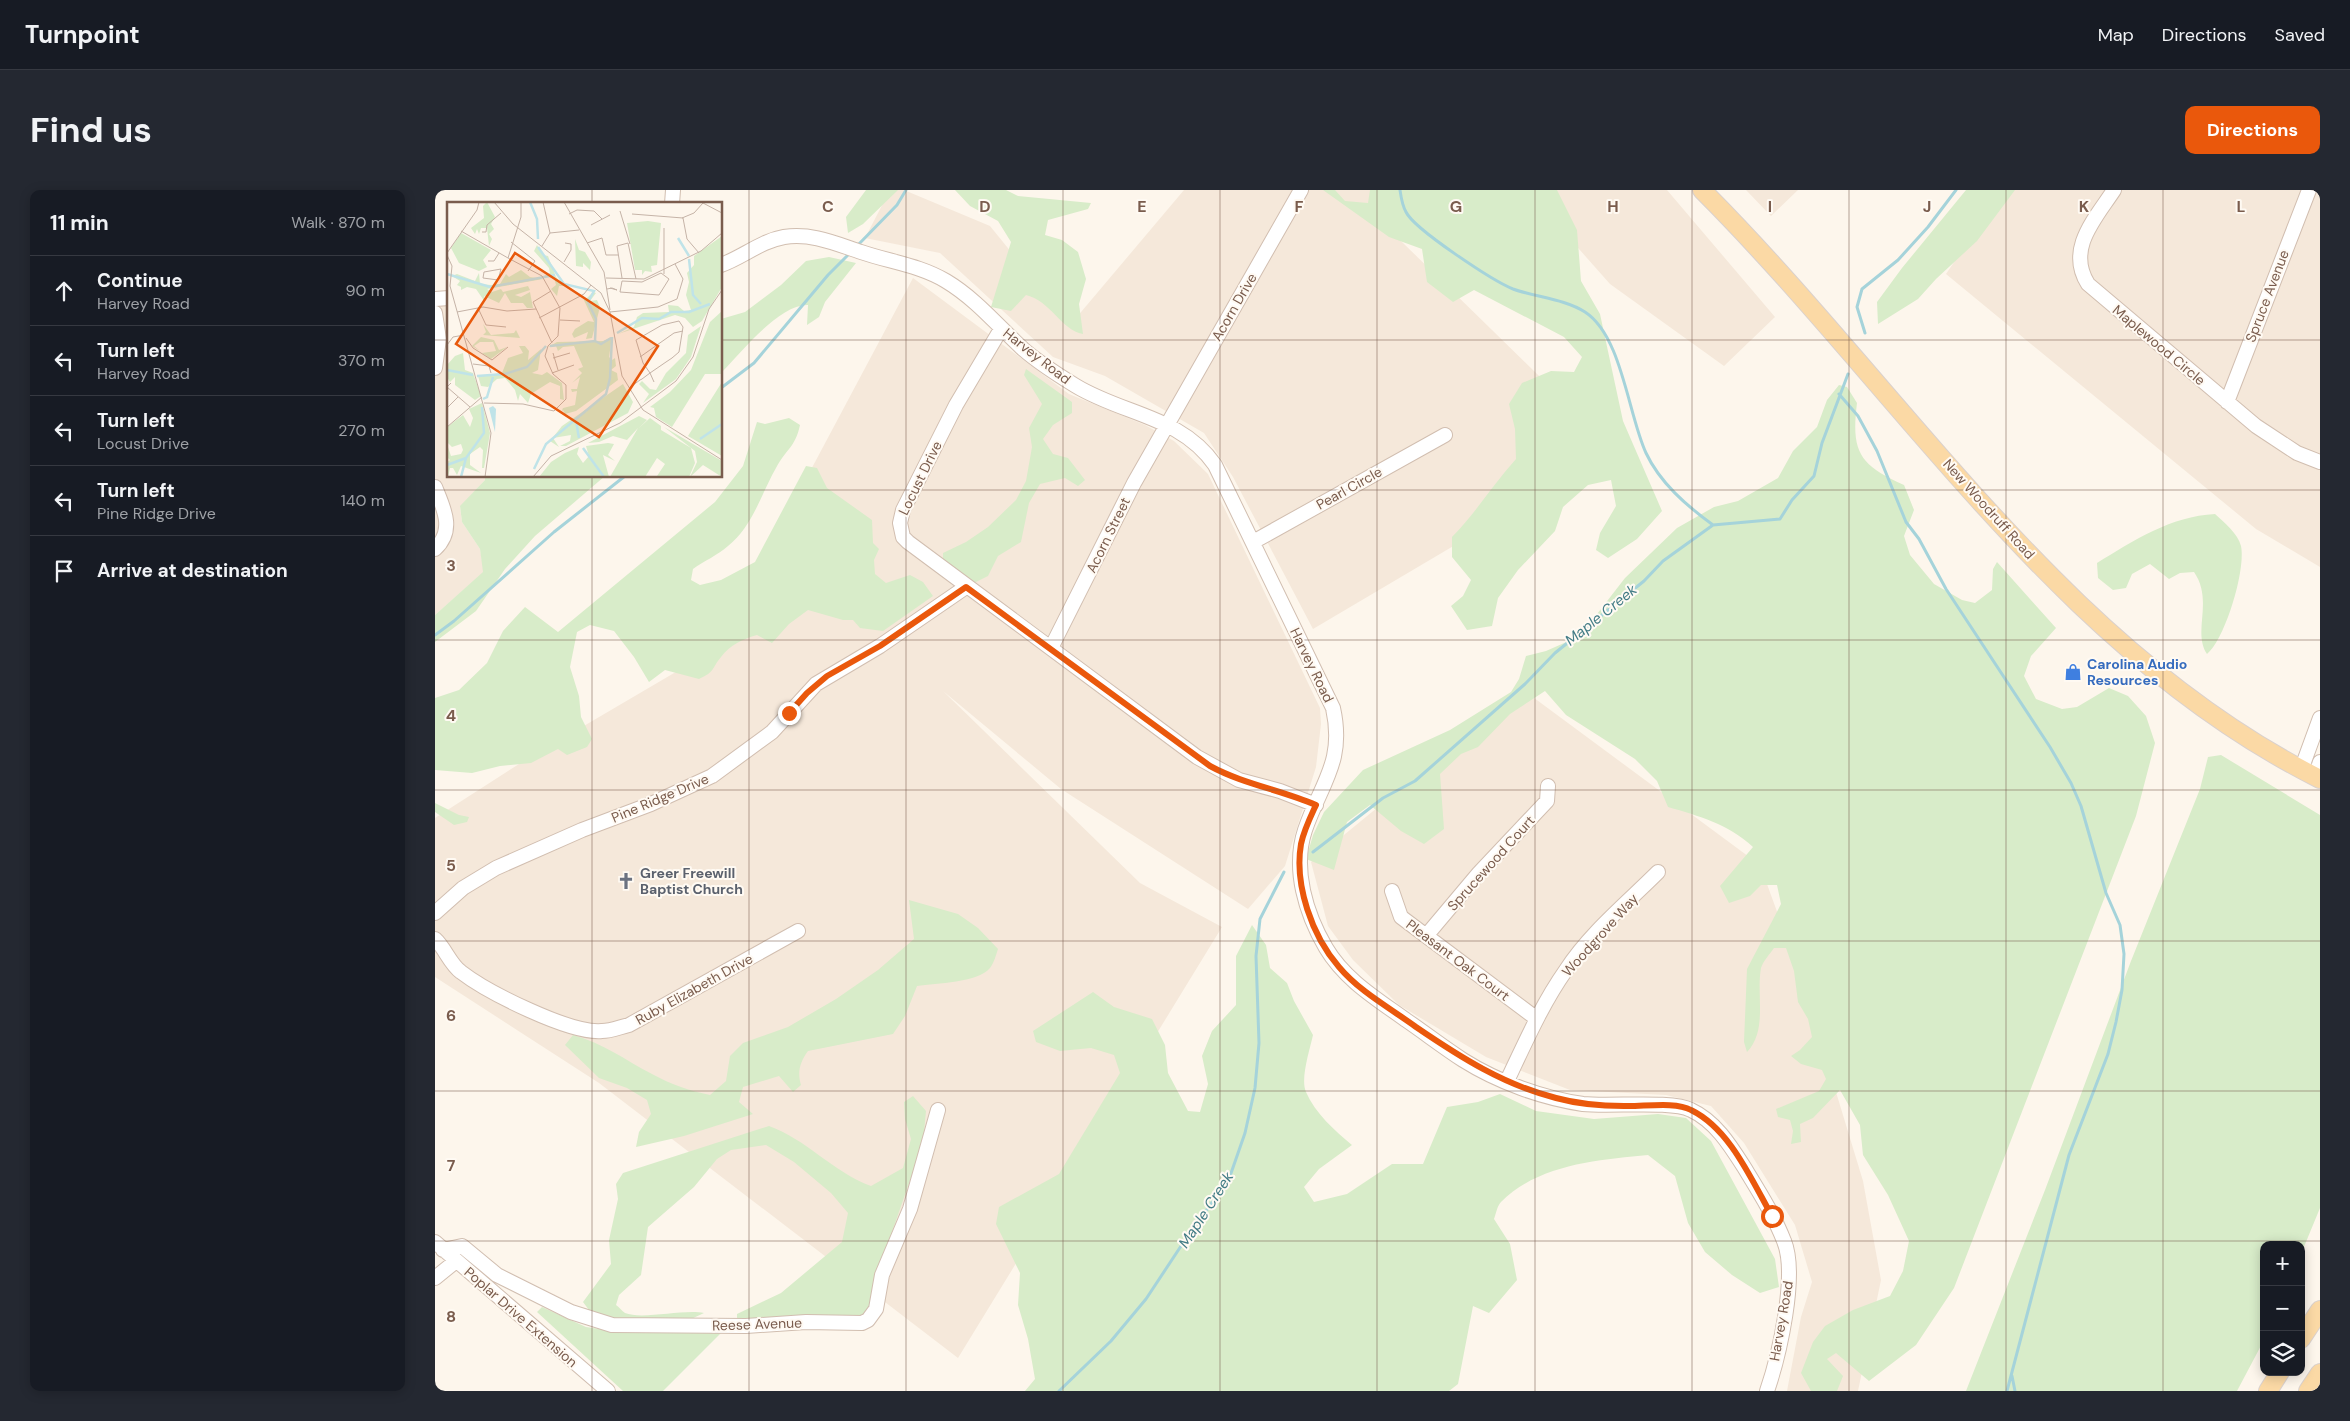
<!DOCTYPE html>
<meta charset="utf-8">
<style>
:root{--surface:#171b24;--page:#242831;--text:#f1f3f6;--muted:#9ea1a6;--line:#363941;--accent:#ea580c}
body{margin:0;font-family:"DM Sans",sans-serif;background:var(--page);color:var(--text)}
.controls{position:absolute;right:15px;bottom:15px;display:grid;overflow:hidden;border-radius:10px;box-shadow:0 2px 12px #0003}
.controls button{width:45px;height:45px;display:grid;place-items:center;padding:0;border:0;border-bottom:1px solid var(--line);background:var(--surface);color:var(--text);font:25px sans-serif}
.stop{position:absolute;width:15px;height:15px;margin:-11px;border:4px solid #ea580c;border-radius:50%;background:#fff}
.stop.end{background:#ea580c;border-color:#fff;box-shadow:0 1px 5px #0008}
.list{margin:0;padding:0;list-style:none}
h2{display:flex;justify-content:space-between;align-items:center;height:65px;margin:0;padding:0 20px;font-size:21px}
h2 small{font-size:16px;font-weight:400;color:var(--muted)}
.list li{display:grid;grid-template-columns:32px 1fr auto;gap:15px;align-items:center;box-sizing:border-box;height:70px;padding:0 20px;border-top:1px solid var(--line)}
.list b{display:block;font-size:19px;white-space:nowrap}
.list p{margin:0;font-size:16px;white-space:nowrap;color:var(--muted)}
.list em{font-size:16px;font-style:normal;color:var(--muted)}
.icon{flex:none;width:28px;height:28px;fill:none;stroke:currentColor;stroke-width:2;stroke-linecap:round;stroke-linejoin:round}
.map{position:relative;flex:none;width:1885px;height:1201px;overflow:hidden;border-radius:10px}
header{display:flex;align-items:center;gap:30px;box-sizing:border-box;height:70px;padding:0 25px;background:var(--surface);border-bottom:1px solid var(--line)}
header strong{font-size:24px}
nav{display:flex;gap:28px;margin-inline-start:auto;font-size:18px}
.intro{display:flex;align-items:center;justify-content:space-between;box-sizing:border-box;height:120px;padding:0 30px}
h1{margin:0;font-size:35px}
.button{padding:12px 22px;border-radius:10px;background:var(--accent);color:#fff;font-size:18px;font-weight:700}
main{display:flex;gap:30px;padding:0 30px}
aside{flex:1;background:var(--surface);border-radius:10px;box-shadow:0 2px 12px #0003}
.map>svg:first-child{display:block}
.residential{fill:#f5e8da}
.green{fill:#d8ecc9}
.lines{fill:none;stroke-linecap:round;stroke-linejoin:round}
.stream{stroke:#a5d3da;stroke-width:3}
.minor-casing{stroke:#d1beb0;stroke-width:16}
.major-casing{stroke:#dad1cd;stroke-width:20}
.minor{stroke:#fff;stroke-width:14}
.major{stroke:#fbd9a5;stroke-width:18}
.route{stroke:#ea580c;stroke-width:6}
.grid{fill:none;stroke:#7a5c4d;stroke-width:1;stroke-opacity:0.55}
.labels{text-anchor:middle;stroke-width:4;stroke-linejoin:round;paint-order:stroke}
.street-label{font-size:14px;fill:#7a5c4d;stroke:#fffaf3}
.shop-label{font-size:14px;font-weight:bold;fill:#366cbe;stroke:#fffaf3;text-anchor:start}
.worship-label{font-size:14px;font-weight:bold;fill:#5b616d;stroke:#fffaf3;text-anchor:start}
.water-label{font-size:15px;font-style:italic;fill:#437c86;stroke:#fffaf3}
.inset-river{fill:none;stroke:#bfe3e8;stroke-width:2.5}
.inset-road{fill:none;stroke:#c5b3a7;stroke-width:1}
.view{fill:#e8590c;fill-opacity:0.15;stroke:#e8590c;stroke-width:2.5}
.inset-edge{fill:none;stroke:#7a5c4d;stroke-width:2.5}
.grid-label{font-size:16px;text-anchor:middle;font-weight:bold;fill:#7a5c4d;stroke:#fffaf3;stroke-width:4;stroke-linejoin:round;paint-order:stroke}
</style>
<header>
<strong>Turnpoint</strong>
<nav><a>Map</a><a>Directions</a><a>Saved</a></nav>
</header>
<div class="intro"><h1>Find us</h1><a class="button">Directions</a></div>
<main>
<aside>
<h2>11 min<small>Walk · 870 m</small></h2>
<ul class="list">
<li><svg class="icon" aria-label="ahead" viewBox="0 0 24 24"><path d="M12 20V5M6 11l6-6 6 6"/></svg><div><b>Continue</b><p>Harvey Road</p></div><em>90 m</em></li>
<li><svg class="icon" aria-label="left" viewBox="0 0 24 24"><path d="M17 20v-9H6M10 6l-5 5 5 5"/></svg><div><b>Turn left</b><p>Harvey Road</p></div><em>370 m</em></li>
<li><svg class="icon" aria-label="left" viewBox="0 0 24 24"><path d="M17 20v-9H6M10 6l-5 5 5 5"/></svg><div><b>Turn left</b><p>Locust Drive</p></div><em>270 m</em></li>
<li><svg class="icon" aria-label="left" viewBox="0 0 24 24"><path d="M17 20v-9H6M10 6l-5 5 5 5"/></svg><div><b>Turn left</b><p>Pine Ridge Drive</p></div><em>140 m</em></li>
<li><svg class="icon" aria-label="arrive" viewBox="0 0 24 24"><path d="M6 21V4h12l-3 4 3 4H6"/></svg><div><b>Arrive at destination</b></div></li>
</ul>
</aside>
<div class="map">
<svg width="1885" height="1201" viewBox="0 0 1885 1201">
<rect width="100%" height="100%" fill="#fdf6ec"/>
<path class="residential" d="M455,0H469L555,36L607,100L641,128L749,0H954L966,51L1143,224L1142,283L878,439L798,287L769,243L670,186L618,167L505,63L430,48Z
M1085,0H1232L1340,127L1289,176L1175,94L1113,24Z
M1311,0H1363L1336,26Z
M1568,0H1885V377L1821,339L1511,84Z
M478,88L634,204L710,235L739,251L773,284L885,518L886,534L881,577L850,676L813,719L626,599L508,501L705,693L787,737L523,1168L164,893L0,787V628L84,574L365,409L322,381Z
M14,115V286H50V290L25,317L27,332L45,359L49,382L0,425V116Z
M1087,499L1325,675L1367,790L1428,991L1446,1090L1423,1201H1352L1366,1127L1377,1092L1360,1035L1309,953L1276,916L1231,905L1135,900L1051,867L964,815L918,770L893,736L876,672Z"/>
<path class="green" d="M431,0H463L428,34L413,43L411,27Z
M520,0H571L583,6L656,13L653,19L613,30L610,45L627,50L643,62L651,89L644,114L648,144C626,140 616,111 591,105L576,121L556,117L576,52L563,31L535,16Z
M888,0H900L910,11L933,13L935,0H1122L1142,40L1146,91L1165,124L1188,231L1227,321L1202,349L1173,368L1161,360L1165,343L1181,316L1176,290L1153,295L1128,317L1120,341L1083,380L1063,408L1057,436L1032,440L1016,416L1028,406L1036,390L1017,367V347C1041,323 1058,294 1081,269L1080,239L1074,214L1087,193L1116,181L1139,182L1147,167L1129,147L1039,100L1018,112L992,92L987,59L954,47Z
M1531,0H1580L1542,51L1501,89L1483,109L1443,134L1442,112L1467,78Z
M394,67L421,73L390,112L384,127L372,135L373,115C344,114 306,163 286,183V129L310,122L346,95L371,71Z
M591,179L637,212V223L618,235L608,249L618,264L633,268L650,290L643,296L630,288L605,294L594,313L586,352L563,366L553,386L537,394L508,373V363L531,352L553,337L581,310L591,291L597,257L594,238L607,214L589,185Z
M1404,195L1412,197L1422,213C1416,262 1424,275 1469,295L1479,320L1469,346L1475,365L1499,394L1527,410L1540,413L1557,400L1558,379L1562,372L1621,438L1596,466L1589,486L1601,509L1627,519L1642,517L1674,498L1693,506L1711,526L1720,553L1701,626L1519,1098L1481,1155L1434,1191L1401,1163L1392,1169L1408,1186L1402,1201H1376L1366,1183L1378,1152L1390,1136L1418,1120L1455,1106L1468,1081L1474,1051L1453,1005L1428,965L1425,935L1405,900L1378,928L1365,934L1366,952L1356,954L1358,941L1355,930L1343,927L1341,919L1384,901L1391,889L1387,880L1366,874L1356,866L1365,860L1377,847L1373,829L1363,812L1359,781L1351,758H1339C1335,764 1328,771 1326,778C1321,805 1333,840 1312,862L1309,852L1312,779L1346,714L1342,695H1326L1315,706L1294,713L1285,696L1318,657C1293,634 1264,626 1233,617L1222,591L1200,569L1131,525L1110,501L1075,524L1043,557L1026,564L1005,584L1009,639L989,654L966,641L935,615L912,632L899,680L871,669L878,645L889,622L928,580L1015,540L1076,502L1084,489L1091,466L1111,461L1145,446L1190,388L1242,338L1279,317L1303,311L1343,288L1358,261L1382,237L1392,210Z
M354,228L365,235C360,258 351,259 341,278C326,304 318,336 293,356C283,365 269,371 258,379L256,390L265,395L286,390L320,372L371,276L382,278L392,298L437,330L438,353L444,359L439,370L440,384L451,393L475,385L488,392L498,406L448,441L425,438L418,430H408L373,420L354,434L337,453L322,445C308,449 295,455 286,467C276,479 281,481 264,489L230,480L214,492L199,467L179,441L155,435L142,442L135,477L144,506L146,527L157,549L152,557L132,565L123,559L96,573L65,576L37,583L0,580V508L24,500L52,473L68,441L90,417L123,442L280,312L308,276L322,232L330,234Z
M50,286H170L100,346L70,379L41,421L0,452V425L48,382L45,359L27,332L25,316L50,290Z
M1780,324C1789,332 1803,344 1806,356C1811,380 1790,449 1772,464C1757,442 1779,411 1759,382L1745,383L1734,389L1715,374L1697,384L1691,398L1678,400L1663,388L1662,373C1698,351 1736,326 1780,324Z
M1786,565L1885,625V1018L1866,1064V1055H1829V1150L1802,1201H1531L1610,1000L1696,771L1765,599L1773,567Z
M0,613L24,625L34,627L32,632L19,635L0,622Z
M474,710L523,724L543,738L563,759C561,765 559,773 555,778C542,793 502,793 482,796L470,826L458,844L373,861C365,872 362,882 366,895L358,902L344,886L308,897L304,912L318,924L249,946L201,957L204,942L216,924L212,910L192,898L164,888L130,855L138,845C168,853 190,870 217,884C235,894 255,901 275,905L291,891L295,866L308,853L353,837L401,809L443,780L479,749Z
M817,735L831,755L835,778L852,793L859,811L878,845C875,859 865,889 871,902C880,923 900,941 917,955L884,979L869,997L879,1012L912,1004L957,974H988L1012,917L1043,912L1065,904L1101,921L1159,929L1223,924L1251,928L1276,951L1340,1069L1344,1097L1325,1103L1297,1085L1270,1062L1253,1033L1240,986L1213,965C1163,970 1104,974 1066,1012C1062,1016 1061,1024 1059,1029L1075,1054L1082,1090L1054,1123L1038,1116L1023,1194L1014,1201H590L600,1189L593,1149L583,1115L585,1083L561,1034L564,1017L624,984L685,883L679,865L656,858L625,861L601,852L598,841L658,802L679,817L717,829L730,855L733,883L753,921L765,922L773,894L767,866L777,841L801,815V766Z
M478,906L491,921L488,953L450,1062L439,1109L431,1126L415,1129L302,1130V1124L346,1103L407,1052L413,1023L396,1003L359,972L331,955L296,960L282,969L259,997L213,1037L206,1085L184,1105L181,1115C184,1117 187,1121 190,1123C207,1130 248,1119 269,1123L254,1130H180L157,1124L148,1112L176,1074L174,1050L183,1009L181,994L188,983L334,936C371,949 398,982 436,996L468,978L476,949L470,929L469,912Z
M107,1117L151,1137L191,1143L288,1141L228,1201H188L102,1122Z"/>
<g class="lines">
<path class="stream" d="M965,0C966,7 967,15 971,22C979,39 1058,91 1078,99C1100,107 1130,109 1150,122C1187,146 1193,224 1211,263C1225,293 1252,316 1278,335
M421,57L462,15L471,0
M1430,143L1422,117L1427,99L1463,70L1493,37L1521,0
M286,198L319,173L393,85L415,63
M1404,204L1423,226L1442,261L1471,332L1484,349L1511,399L1615,557L1636,593L1646,616L1671,703L1685,735L1689,764L1687,800L1681,832L1673,864L1634,965L1572,1201
M0,445L19,431L119,342L190,286
M878,662L948,608L980,591L1090,494L1120,463L1209,391L1228,371L1278,335L1345,329L1357,310L1379,286L1387,253L1413,184
M1577,1186L1580,1201
M624,1201L676,1151L711,1109L750,1050L794,989L810,943L820,898L824,853L821,766L825,729L849,682"/>
<g class="minor-casing">
<path id="minor" d="M1679,0C1660,29 1631,59 1653,94L1821,236L1862,263L1885,272
M237,14L238,0
M286,75C308,67 326,51 349,47C377,43 399,53 426,62C455,72 484,75 511,91C541,109 563,136 588,159C604,173 623,185 641,196C689,225 746,226 780,275L898,518C910,572 886,593 870,640C857,679 871,724 891,758C910,790 942,809 971,830C990,843 1008,857 1028,870C1063,892 1107,908 1148,914C1175,917 1237,910 1256,920C1280,931 1295,955 1309,977C1323,1000 1339,1025 1349,1051C1363,1085 1344,1166 1332,1201
M0,109L14,108
M0,123L4,149L0,178
M566,139L521,215L468,320L465,333L468,347L473,352L762,567L804,590L845,601L881,615
M1792,212L1874,0
M0,297C9,319 20,340 0,359
M818,352L1010,245
M616,458L699,293L866,0
M1866,580L1885,528
M1880,587L1885,572
M957,701L966,727L1102,829
M0,723L28,698L61,678L147,640L216,614L277,586L337,542L381,494L445,456L531,397
M991,746L1044,683L1112,611L1113,596
M0,749C10,758 15,774 26,782C52,802 135,844 167,841C176,841 185,837 194,835L363,741
M1072,891C1090,853 1107,814 1131,780C1155,743 1192,713 1223,682
M0,1052L173,1201
M8,1060L27,1056L62,1085L136,1122L177,1135L311,1136L371,1132L427,1133L433,1130L441,1119L447,1085L475,1019L503,920
M0,1088L21,1071"/>
</g>
<g class="major-casing">
<path id="major" d="M1267,0C1467,200 1625,459 1885,589
M1866,1149L1885,1120
M1833,1201L1845,1182
M1873,1201L1885,1183"/>
</g>
<use href="#minor" class="minor"/>
<use href="#major" class="major"/>
</g>
<g class="lines">
<path class="route" d="M354,523L372,503L392,486L445,456L531,397L775,576C808,594 846,600 881,615C875,628 869,640 866,654C859,695 877,746 904,777C925,802 955,818 981,837C1025,867 1069,895 1121,908C1143,914 1166,916 1189,916C1207,917 1240,911 1256,920C1295,939 1316,989 1337,1026"/>
</g>
<path class="grid" d="M157,0V14M314,0V1201M471,0V1201M628,0V1201M785,0V1201M942,0V1201M1100,0V1201M1257,0V1201M1414,0V1201M1571,0V1201M1728,0V1201M0,150H14M286,150H1885M157,286V1201M0,300H1885M0,450H1885M0,600H1885M0,751H1885M0,901H1885M0,1051H1885"/>
<defs>
<g id="shop-bare" transform="scale(1.35)"><path d="M-5-2.5h2.3a2.7 3.5 0 0 1 5.4 0H5L5.5 6h-11ZM-1.5-2.5h3a1.5 2.3 0 0 0-3 0Z" fill="#3f7fe0" stroke="#fffaf3" stroke-width="2.5" paint-order="stroke"/></g>
<g id="church-bare" transform="scale(1.35)"><path d="M-1.2-6h2.4v3.5h3.3v2.4h-3.3V6h-2.4V-.1h-3.3v-2.4h3.3Z" fill="#6b7280" stroke="#fffaf3" stroke-width="2.5" paint-order="stroke"/></g>
</defs>
<g fill-rule="evenodd">
<use href="#shop-bare" x="1638" y="482"/>
<use href="#church-bare" x="191" y="691"/>
</g>
<g class="labels">
<g class="street-label">
<text transform="translate(1832 106) rotate(-69)" y="5">Spruce Avenue</text>
<text transform="translate(799 117) rotate(-60)" y="5">Acorn Drive</text>
<text transform="translate(1724 155) rotate(40)" y="5">Maplewood Circle</text>
<text transform="translate(602 166) rotate(38)" y="5">Harvey Road</text>
<text transform="translate(485 288) rotate(-64)" y="5">Locust Drive</text>
<text transform="translate(914 298) rotate(-29)" y="5">Pearl Circle</text>
<text transform="translate(1554 319) rotate(48)" y="5">New Woodruff Road</text>
<text transform="translate(673 345) rotate(-64)" y="5">Acorn Street</text>
<text transform="translate(877 475) rotate(64)" y="5">Harvey Road</text>
<text transform="translate(225 608) rotate(-23)" y="5">Pine Ridge Drive</text>
<text transform="translate(1056 673) rotate(-48)" y="5">Sprucewood Court</text>
<text transform="translate(1165 745) rotate(-48)" y="5">Woodgrove Way</text>
<text transform="translate(1023 770) rotate(37)" y="5">Pleasant Oak Court</text>
<text transform="translate(259 799) rotate(-29)" y="5">Ruby Elizabeth Drive</text>
<text transform="translate(86 1127) rotate(41)" y="5">Poplar Drive Extension</text>
<text transform="translate(1346 1131) rotate(-80)" y="5">Harvey Road</text>
<text transform="translate(322 1134) rotate(-2)" y="5">Reese Avenue</text>
</g>
<g class="shop-label">
<text x="1652" y="479">Carolina Audio<tspan x="1652" dy="16">Resources</tspan></text>
</g>
<g class="worship-label">
<text x="205" y="688">Greer Freewill<tspan x="205" dy="16">Baptist Church</tspan></text>
</g>
<g class="water-label">
<text transform="translate(1166 425) rotate(-39)" y="5">Maple Creek</text>
<text transform="translate(771 1020) rotate(-57)" y="5">Maple Creek</text>
</g>
</g>
<g transform="translate(12 12)">
<rect width="275" height="275" fill="#fdf6ec"/>
<path d="M40,0L48,15L44,22L47,27L42,32L45,37L42,44L40,26H34L32,32L30,27L28,32L24,26L37,16L36,4ZM201,19L214,21L210,63L204,64L205,70L198,69L195,73V68H188L180,21ZM14,31L44,48L36,58L40,65L32,69L12,61L4,46ZM275,34V85L255,119L246,125L238,116L228,113L171,132L187,125L190,115L196,111L222,110L221,103L231,104L237,109L244,108L239,93L242,80L240,71L247,63V54ZM128,37L132,48L138,50L144,60L143,68L136,61V65L129,64ZM90,43L96,53L101,54L109,75L117,84H112L110,94L104,87L109,83L107,76L97,74L103,71L102,66L87,49ZM74,68L83,75L96,77L40,87L45,90L54,87L56,90L81,84L83,88L68,93L74,95L83,90L86,106H80L76,101H64L58,91L52,101L37,94L38,100L29,87L20,85L14,88V85L10,83L13,79L5,74L10,72L28,79L32,71L33,82L44,83L53,82L59,72L62,75ZM146,90L149,91L143,99L150,98L153,105L145,136L139,137L141,130L127,136L125,132L128,127L141,119L147,120L135,94L138,98ZM275,109V172H258L225,225L209,215L207,206L203,205L223,190L244,168L263,120ZM36,122L44,133L67,131L69,128L73,136L36,133L39,130ZM254,124L244,155L229,177L196,201L202,192L192,182L195,179L203,187L209,188L219,171L239,151L241,133ZM34,135L47,138L52,148L60,145L44,157L35,151L49,149L46,140H33L27,144L33,149L25,144ZM165,135L162,155L165,158L168,156L169,164L164,168L170,171L171,178L129,209L118,212L116,208L114,211L116,206L128,203L130,189L125,190L124,187H130L133,175L125,181L135,171L131,167L136,165L127,144L116,145L111,149L109,144L101,145L110,140L156,139ZM72,144H78L82,149L81,158L94,147L91,168L85,171L95,173L100,170L115,181L117,198L113,197V184L103,180L84,192L81,201L73,192L71,199L68,188L58,176L50,177L41,185L34,184L31,174L55,171L61,156L76,151ZM16,151L18,168L26,171L34,194L28,198L8,183V175L3,180L0,175V163L8,154ZM275,180V254L241,234ZM176,182L186,200L181,211L119,244H113L123,239L124,233L106,236L112,245L103,239L115,224ZM35,201L43,231L37,266H35L36,248L33,245L23,252V263L34,271L14,264L10,273L6,266H3L1,275L0,260L3,258L0,255V242L4,254L14,252L16,248L14,242L5,245L0,240V225L16,213L23,225L26,216L22,207ZM192,214L200,218L192,226L203,216L214,224V228L244,246L248,261L242,275L210,274L218,262L210,256L198,275H163L191,226L180,238L166,234L152,240L141,241ZM217,225L275,259V275L256,263L243,275L250,260L248,249ZM161,241L167,242L161,253L168,259L156,253L162,275H92L104,260L118,251L132,245L130,252L136,261L142,254L139,244Z" fill="#d8ecc9"/>
<path d="M46,204L49,207L48,230L42,206Z" fill="#bfe3e8"/>
<path class="inset-river" d="M83,0L90,17L91,37M231,36L242,54M91,45L117,82L147,89L141,100L149,117L148,139M242,57L246,93L254,102M0,72L43,85L108,73M170,131L195,116L212,117L224,110H242L263,102M103,144L148,139L154,142L164,136M0,168L26,173M30,174L58,172L80,165L99,144M36,197L40,195L46,175M129,219L132,236M253,237L275,222M136,246L157,275M0,263L19,256M87,267L99,242L159,192L163,176L165,135M14,275L19,256L37,231L35,205"/>
<path class="inset-road" d="M47,0L66,22L154,91L163,110L175,174L196,208L275,258M117,0L157,70L163,108M256,1L275,11M173,9L183,42M122,12L130,8L147,9L155,17M185,12L236,16L240,37L252,51M235,16L247,11L256,1M144,23L163,13M217,26V72M14,29L61,56M35,30H39L40,23L54,11M103,31L132,28M64,40L88,59L81,69M140,41L155,36L159,53H171M95,44L103,31L96,0M0,51L30,8L32,0M0,53L5,64L3,84L44,231L38,275M41,59H47L52,51M117,60L124,48V42L118,41M54,67L51,78L36,76L37,70ZM214,71L222,77L212,93L173,90L175,79L195,80ZM159,76L197,77L254,49L275,31M175,76L170,44L181,41L189,77M160,87L165,86L170,88L163,86M104,89L86,100L105,141M31,106L39,123L59,125M10,110L36,105L60,109L89,107M163,110L211,105L230,97L236,77L228,62M92,116L137,92L144,83M113,118L133,119M19,136L26,146L45,158L61,145M0,143L6,135L17,133M106,151L111,168M193,155L227,131L236,129M106,156L123,151M26,162L42,164L44,171M105,171L127,163M4,181L0,185L23,205M182,186L193,178L195,177L203,171L219,160L225,156L232,150L236,125L232,119L215,123L189,138L196,161L203,171L207,180M37,201L76,202L107,209L119,197V183L106,172L98,154L101,144L111,134L113,106L95,74L61,56L74,15V0M0,206L11,195M0,225L35,195M86,275L104,254L173,221L229,179L246,155L262,107L275,88"/>
<path class="view" d="M68,51L211,144L152,235L9,142Z"/>
<rect width="275" height="275" class="inset-edge"/>
</g>
<g class="grid-label">
<text x="393" y="22">C</text>
<text x="550" y="22">D</text>
<text x="707" y="22">E</text>
<text x="864" y="22">F</text>
<text x="1021" y="22">G</text>
<text x="1178" y="22">H</text>
<text x="1335" y="22">I</text>
<text x="1492" y="22">J</text>
<text x="1649" y="22">K</text>
<text x="1806" y="22">L</text>
<text x="16" y="381">3</text>
<text x="16" y="531">4</text>
<text x="16" y="681">5</text>
<text x="16" y="831">6</text>
<text x="16" y="981">7</text>
<text x="16" y="1132">8</text>
</g>
</svg>
<div class="controls">
<button>+</button>
<button>−</button>
<button><svg class="icon" aria-label="layers" viewBox="0 0 24 24"><path d="M12 4l9 5-9 5-9-5zM3 14l9 5 9-5"/></svg></button>
</div>
<div class="stop" style="left:1337px;top:1026px"></div>
<div class="stop end" style="left:354px;top:523px"></div>
</div>
</main>
